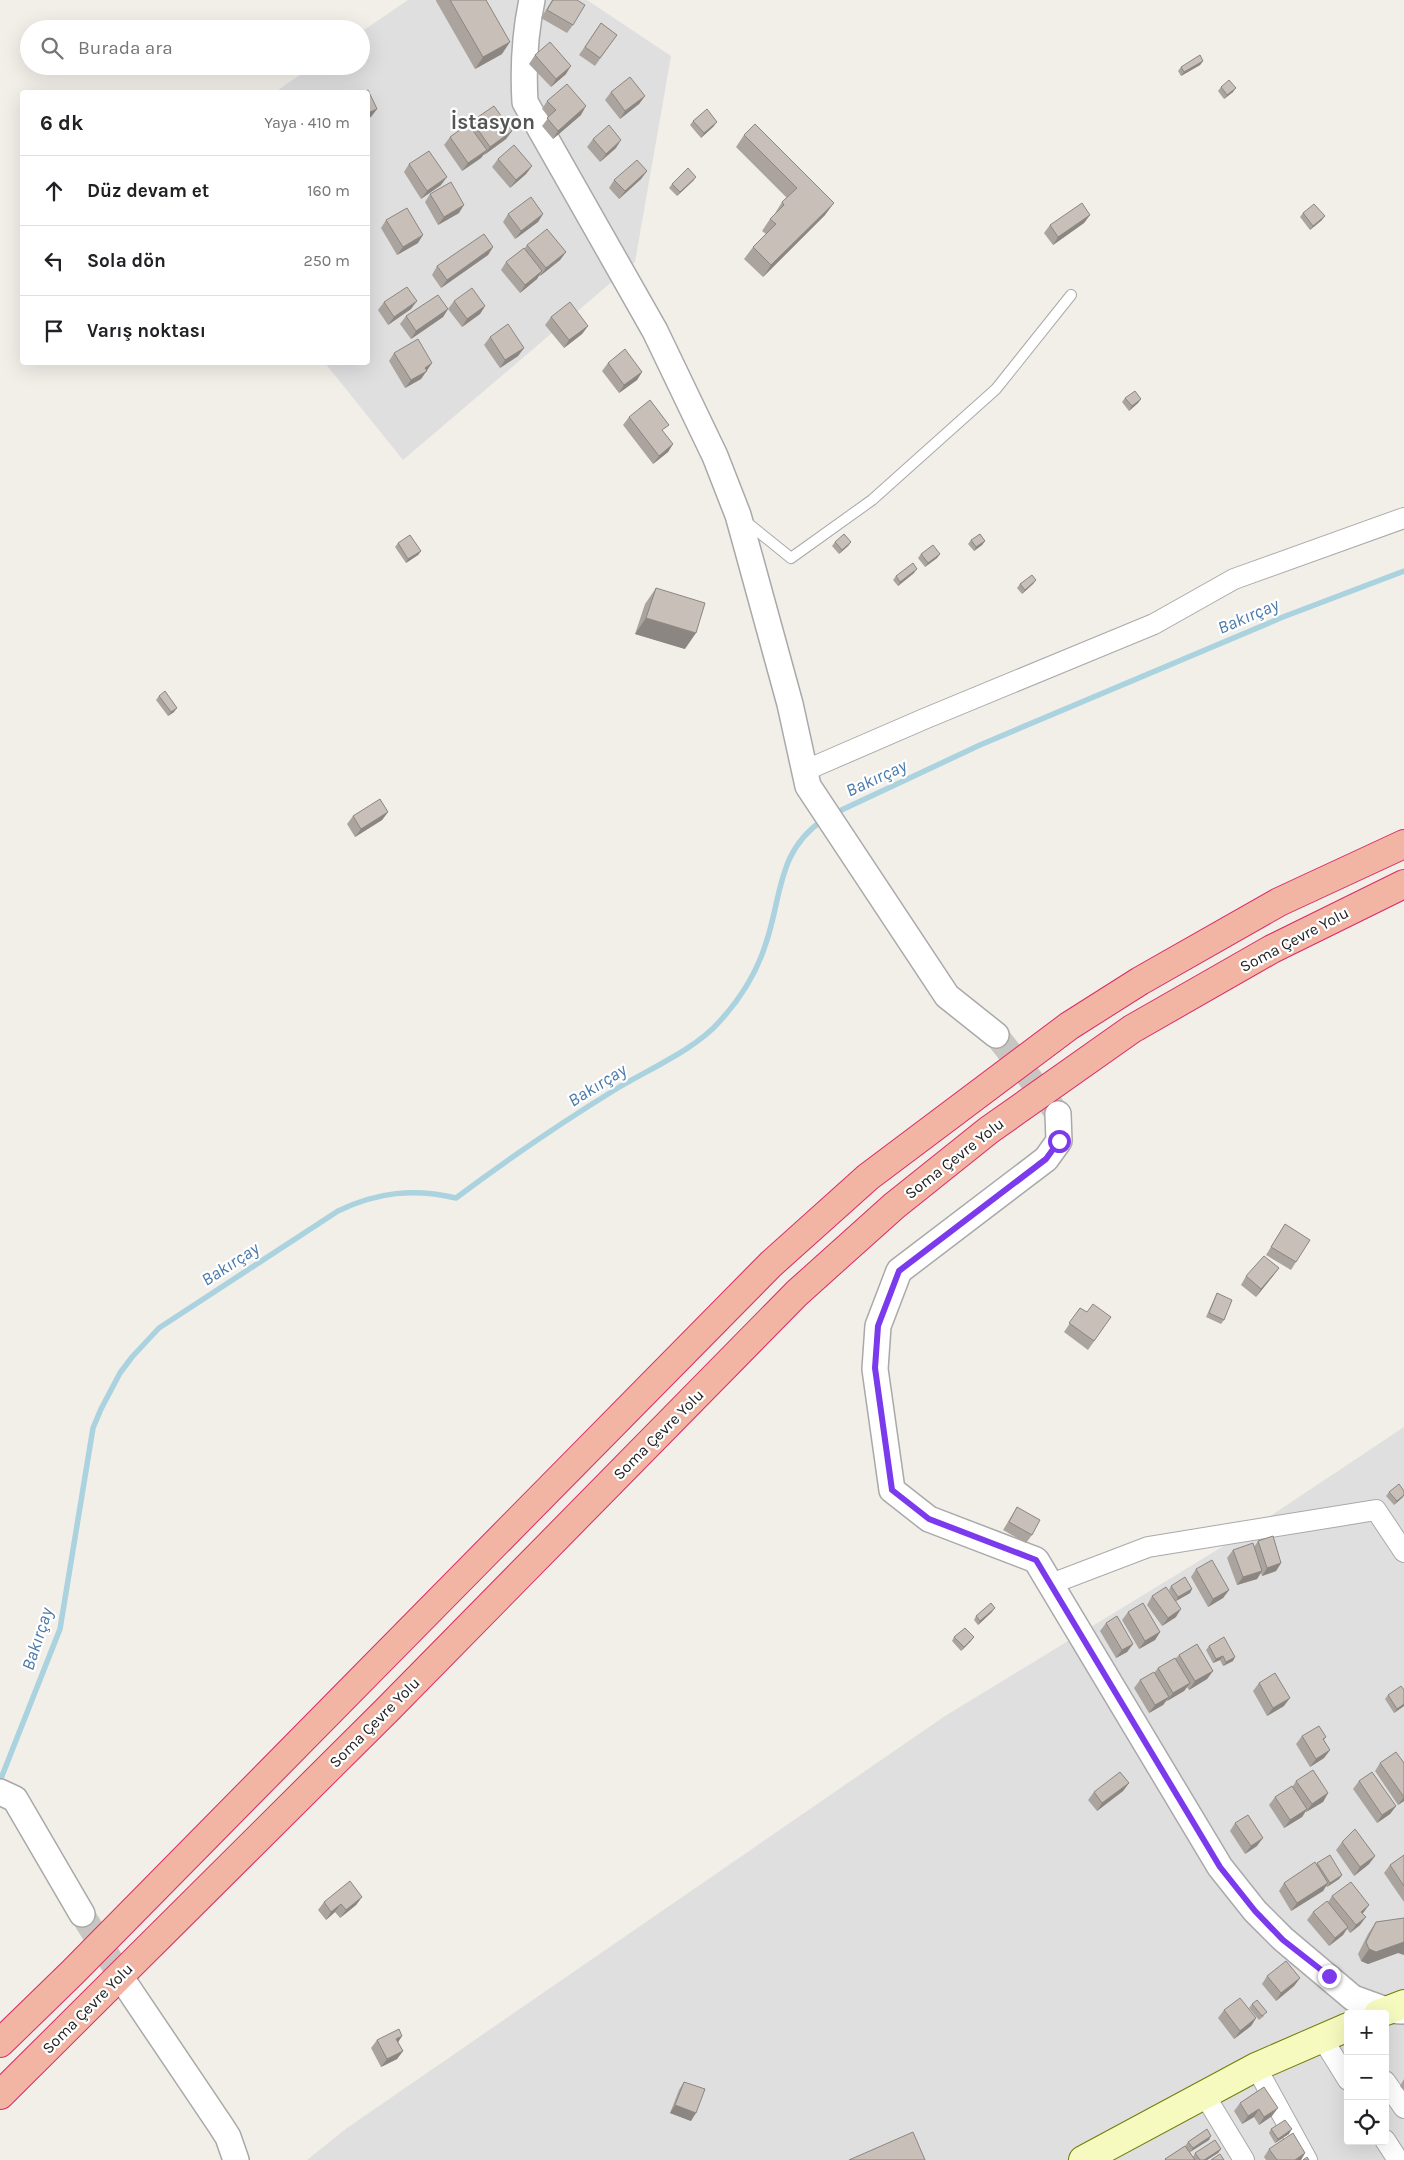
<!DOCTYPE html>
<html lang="tr">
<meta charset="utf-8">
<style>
:root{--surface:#fff;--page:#f6f6f6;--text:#202124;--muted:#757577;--line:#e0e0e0}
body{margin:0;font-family:Karla,sans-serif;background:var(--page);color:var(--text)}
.controls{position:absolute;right:15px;bottom:15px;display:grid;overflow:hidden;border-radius:5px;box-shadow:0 5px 20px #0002}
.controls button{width:45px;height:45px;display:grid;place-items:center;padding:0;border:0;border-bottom:1px solid var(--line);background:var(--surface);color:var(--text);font:25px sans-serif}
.stop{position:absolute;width:15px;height:15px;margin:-11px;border:4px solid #7c3aed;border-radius:50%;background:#fff}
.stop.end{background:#7c3aed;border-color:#fff;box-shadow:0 1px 5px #0008}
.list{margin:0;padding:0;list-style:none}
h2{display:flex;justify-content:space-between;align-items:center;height:65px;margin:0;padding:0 20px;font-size:21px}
h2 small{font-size:16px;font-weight:400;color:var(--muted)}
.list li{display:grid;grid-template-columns:32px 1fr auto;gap:15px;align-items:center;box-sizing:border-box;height:70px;padding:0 20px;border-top:1px solid var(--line)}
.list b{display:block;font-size:19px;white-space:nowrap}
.list em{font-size:16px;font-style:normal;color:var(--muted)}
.icon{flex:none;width:28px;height:28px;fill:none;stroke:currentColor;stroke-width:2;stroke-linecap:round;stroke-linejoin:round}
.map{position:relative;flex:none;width:1404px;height:2160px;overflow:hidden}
.search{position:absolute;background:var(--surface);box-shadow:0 5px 20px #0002;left:20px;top:20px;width:350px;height:55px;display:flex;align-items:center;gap:12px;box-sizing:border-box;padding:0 18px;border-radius:28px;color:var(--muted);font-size:19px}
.panel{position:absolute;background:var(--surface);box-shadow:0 5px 20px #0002;left:20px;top:90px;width:350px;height:275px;border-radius:5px}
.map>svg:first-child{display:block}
.residential{fill:#e0dfdf;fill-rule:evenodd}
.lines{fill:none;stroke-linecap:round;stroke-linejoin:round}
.stream{stroke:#aad3df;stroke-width:5.5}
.tertiary-tunnel{stroke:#c8c6c1;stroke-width:25;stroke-dasharray:25 12;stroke-linecap:butt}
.service-casing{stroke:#a9a9a9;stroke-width:12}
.minor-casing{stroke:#a9a9a9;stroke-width:22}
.tertiary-casing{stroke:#a9a9a9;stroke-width:28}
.secondary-casing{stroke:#707d05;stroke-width:30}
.trunk-casing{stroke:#dc2a67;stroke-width:30}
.service{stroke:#fff;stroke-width:10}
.minor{stroke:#fff;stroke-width:20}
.tertiary{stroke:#fff;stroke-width:25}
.secondary{stroke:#f7fabf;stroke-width:28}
.trunk{stroke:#f2b4a3;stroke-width:28}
.wall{fill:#aba49e}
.shaded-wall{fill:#8b8681}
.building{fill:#c7bfb8;stroke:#8b8681}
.route{stroke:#7c3aed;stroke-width:6}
.labels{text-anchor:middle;stroke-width:4.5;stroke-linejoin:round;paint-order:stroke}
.street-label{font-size:16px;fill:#222;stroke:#fff}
.water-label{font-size:18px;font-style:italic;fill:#4a7aab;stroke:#fff}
.district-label{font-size:21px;font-weight:bold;fill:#555;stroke:#fff}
</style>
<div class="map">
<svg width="1404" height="2160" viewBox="0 0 1404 2160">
<rect width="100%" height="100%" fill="#f2efe9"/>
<path class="residential" d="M408,0H587L671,56L635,262L403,460L325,363L368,362V92H275L313,66H361V32Z
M1404,1427V2160H307L347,2128L945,1716L1248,1531ZM1348,2014H1385V2141H1348Z"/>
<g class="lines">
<path class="stream" d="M833,814L980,745L1283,617L1404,571
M0,1781L60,1629L93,1428L101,1409L120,1373L132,1357L159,1328L338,1211C377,1192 414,1188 456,1198C508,1159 561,1123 616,1089C649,1069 696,1049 720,1021C740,999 757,972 766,943C782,896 777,851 823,820"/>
<path class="tertiary-tunnel" d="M996,1035L1058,1114
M82,1914L126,1985"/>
<g class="service-casing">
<path id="service" d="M745,521L791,558L872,500L996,389L1071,295"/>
</g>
<g class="minor-casing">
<path id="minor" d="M804,771L924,719L1154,624L1234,579L1404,518
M1051,1584L1148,1547L1376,1510L1404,1552
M1322,2038L1348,2080
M1256,2067L1307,2160
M1385,2081L1404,2108
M1204,2094L1244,2160
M1385,2140L1398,2160"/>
</g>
<g class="tertiary-casing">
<path id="tertiary" d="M532,0C525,33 523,68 525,102L655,331L715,456L738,515L748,551L790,704L808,786L947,996L996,1035
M1058,1114L1059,1141L1046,1159L899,1271L878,1326L875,1369L892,1490L929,1519L1036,1560L1220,1867L1255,1911L1283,1939L1353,1998L1386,2010L1402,2011
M0,1792L15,1799L82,1914
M126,1985L221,2126L228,2137L236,2160"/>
</g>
<g class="secondary-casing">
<path id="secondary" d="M1378,2014L1404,2004
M1083,2160L1256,2067L1348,2027"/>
</g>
<g class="trunk-casing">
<path id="trunk" d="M0,2043L73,1972L771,1264L868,1177L1069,1026L1140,981L1279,902L1404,844
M0,2095L388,1709L797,1293L894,1206L989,1130L1132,1029L1272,949L1404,884"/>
</g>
<use href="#service" class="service"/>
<use href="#minor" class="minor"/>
<use href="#tertiary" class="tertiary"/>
<use href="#secondary" class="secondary"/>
<use href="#trunk" class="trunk"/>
</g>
<path class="wall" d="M436,0H486L502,54L475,69L436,1Z
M552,0H577L573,25L567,33L541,18Z
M601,23L617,35L595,66L579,55Z
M535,55L566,74L551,87L529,64Z
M1203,61L1200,65L1181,76L1178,71L1181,67Z
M1221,87L1233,92L1224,99L1218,91Z
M611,92L645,96L639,104L620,119L605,100Z
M547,101L581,115L553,139L542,126L549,117L542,109Z
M472,121L512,131L506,139L484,155V154L481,158L462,171L444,145L450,137L469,125Z
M693,121L714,126L701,138L690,125Z
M744,135L825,215L763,277L744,259L753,247L766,234L762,231L770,219L774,215L782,202L787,198L736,147Z
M593,139L616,148L600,162L587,147Z
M498,159L532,166L526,174L510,188L492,167Z
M409,164L441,185L421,199L404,172Z
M647,171L641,179L619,199L609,188L614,180Z
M696,177L693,181L677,196L669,188L672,184Z
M430,194L459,213L438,225L425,202Z
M1303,213L1322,220L1310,230L1300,217Z
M508,214H543L538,222L515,239L503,222Z
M1090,215L1084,223L1053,245L1044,233L1050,225Z
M386,220L418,243L397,255L381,228Z
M527,245L566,252L560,260L540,276L539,275L537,279L520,293L501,270L506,262L524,249Z
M493,247L488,255L441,288L432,275L437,266Z
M454,301L485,306L480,314L462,327L448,309Z
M384,302L411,309L388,325L378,310Z
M448,309L443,317L411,339L400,324L406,316Z
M551,317L588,326L582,334L564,348L545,325Z
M490,337L524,348L518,356L500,368L484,345Z
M394,353L432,363L421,379L405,388L389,361Z
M608,363L642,372L637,380L619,393L602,371Z
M1125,398L1141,399L1138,403L1129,411L1122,402Z
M629,417L673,444L668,452L653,464L623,425Z
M971,540L985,541L982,545L974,551L968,544Z
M835,542H851L848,546L839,554L832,546Z
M398,543L421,551L418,555L406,563L395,547Z
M921,554H940L937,558L925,567L918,558Z
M914,573L898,586L893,580L896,576Z
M1036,580L1033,584L1022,594L1017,588L1020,584Z
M656,588L685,649L635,634L645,604Z
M159,696L174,712L168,716L156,700Z
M388,812L382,820L355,837L347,824L353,816Z
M1285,1224L1296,1262L1291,1270L1266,1255Z
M1279,1268L1273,1276L1256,1297L1241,1285L1246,1276Z
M1217,1293L1224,1320L1221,1324L1206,1317L1215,1297Z
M1080,1308L1087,1312L1111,1317L1088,1350L1064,1332Z
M1389,1492L1403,1497L1394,1505L1386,1496Z
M1017,1507L1032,1535L1026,1543L1003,1530Z
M1258,1541L1281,1563L1276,1571L1262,1576L1261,1573L1257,1579L1237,1585L1227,1558L1233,1550L1254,1547Z
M1196,1569L1229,1590L1223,1598L1208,1607L1191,1577Z
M1171,1586L1192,1589L1190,1593L1176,1601V1617L1162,1626L1147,1605L1152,1596L1174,1598L1169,1590Z
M992,1612L978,1625L974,1620L976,1616Z
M1128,1612L1160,1632L1155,1640L1139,1649L1122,1620Z
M1106,1623L1133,1644L1127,1652L1116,1658L1100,1631Z
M954,1637L971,1641L961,1651L952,1641Z
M1209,1646L1233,1661L1223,1666L1220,1660L1213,1663L1206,1650Z
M1179,1655L1213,1671L1207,1679L1189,1690L1187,1687L1184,1691L1167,1701V1700L1163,1705L1149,1713L1134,1688L1140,1680L1154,1673L1158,1668L1175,1659Z
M1259,1683L1284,1706L1267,1716L1253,1691Z
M1404,1690V1706L1394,1713L1385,1699L1388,1695Z
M1302,1736L1326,1737L1324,1740L1330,1750L1324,1758L1310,1767L1296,1744Z
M1380,1763H1404V1801L1398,1805L1375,1771Z
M1296,1781L1328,1793L1323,1802L1306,1812V1811L1302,1817L1284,1828L1269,1805L1275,1797L1293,1786Z
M1359,1781L1396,1806L1390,1814L1377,1823L1353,1789Z
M1129,1783L1123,1791L1097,1811L1088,1800L1094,1792Z
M1235,1823L1257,1846L1245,1854L1230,1831Z
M1342,1842L1375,1856L1369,1864L1354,1876L1336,1850Z
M1404,1855V1902L1384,1873L1390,1865Z
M1316,1864L1342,1875L1339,1879L1327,1887L1326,1886L1323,1891L1291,1911L1279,1891L1284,1883Z
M1332,1896L1369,1905L1363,1913L1360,1925L1350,1933L1347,1929L1343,1935L1329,1946L1307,1920L1313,1912L1328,1902Z
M362,1897L356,1905L340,1918L335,1912L326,1920L318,1910L324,1902Z
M1376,1922L1398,1953L1368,1964L1361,1961L1358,1954L1368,1934Z
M1267,1976L1300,1978L1294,1986L1276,2001L1262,1984Z
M1252,2004L1264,2016L1259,2020L1249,2008Z
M1224,2010L1256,2018L1251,2026L1234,2039L1218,2018Z
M402,2036L398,2042L403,2051L397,2059L381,2067L371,2048L377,2040Z
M1404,2079V2091L1400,2086Z
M684,2082L691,2121L670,2113L679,2090Z
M1264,2087L1272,2116L1259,2125L1254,2117L1242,2124L1234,2111L1240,2103Z
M1271,2129L1289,2134L1275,2143L1269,2133Z
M1209,2140L1190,2152L1193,2157L1195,2153L1221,2149L1218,2153L1207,2160H1164L1185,2146L1188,2142Z
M1269,2149L1305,2153L1301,2160H1266L1264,2157Z"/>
<path class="shaded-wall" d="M510,42L502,54L475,69L483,57Z
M1203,61L1200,65L1181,76L1184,72Z
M571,66L566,74L551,87L556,79Z
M1236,88L1233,92L1224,99L1227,95Z
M645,96L639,104L620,119L625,111Z
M586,106L581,115L553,139L558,131Z
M377,109L371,117L368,118V113Z
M717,122L714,126L701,138L704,133Z
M512,131L506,139L484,155L490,147Z
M621,140L616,148L600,162L606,154Z
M487,150L481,158L462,171L468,163Z
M532,166L526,174L510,188L516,180Z
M647,171L641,179L619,199L625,191Z
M447,177L441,185L421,199L427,191Z
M696,177L693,181L677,196L680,192Z
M834,203L825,215L763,277L771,265Z
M464,205L459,213L438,225L444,217Z
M543,214L538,222L515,239L521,231Z
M1090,215L1084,223L1053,245L1058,237Z
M1325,216L1322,220L1310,230L1313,226Z
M423,235L418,243L397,255L403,247Z
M493,247L488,255L441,288L447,280Z
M566,252L560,260L540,276L546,268Z
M542,271L537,279L520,293L525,285Z
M417,301L411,309L388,325L394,317Z
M485,306L480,314L462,327L467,319Z
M448,309L443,317L411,339L416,331Z
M588,326L582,334L564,348L569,340Z
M524,348L518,356L500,368L505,360Z
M432,363L421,379L405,388L411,380L425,368Z
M642,372L637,380L619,393L624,385Z
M1141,399L1138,403L1129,411L1132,406Z
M673,444L668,452L653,464L659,456Z
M985,541L982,545L974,551L976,547Z
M851,542L848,546L839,554L842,550Z
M421,551L418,555L406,563L408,559Z
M940,554L937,558L925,567L928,563Z
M917,569L914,573L898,586L900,582Z
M1036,580L1033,584L1022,594L1025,590Z
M646,618L696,633L685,649L635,634Z
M177,708L174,712L168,716L171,712Z
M388,812L382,820L355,837L361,829Z
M1279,1268L1273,1276L1256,1297L1261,1289Z
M1404,1495L1403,1497L1394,1505L1397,1501Z
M1281,1563L1276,1571L1262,1576L1267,1568Z
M1262,1571L1257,1579L1237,1585L1243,1577Z
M1192,1589L1190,1593L1176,1601L1178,1597Z
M1229,1590L1223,1598L1208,1607L1213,1599Z
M995,1608L992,1612L978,1625L980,1621Z
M1181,1609L1176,1617L1162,1626L1168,1618Z
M1160,1632L1155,1640L1139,1649L1145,1641Z
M974,1637L971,1641L961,1651L964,1647Z
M1133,1644L1127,1652L1116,1658L1122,1650Z
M1223,1656L1220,1660L1213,1663L1216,1659Z
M1235,1657L1233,1661L1223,1666L1226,1662Z
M1213,1671L1207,1679L1189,1690L1195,1681Z
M1190,1683L1184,1691L1167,1701L1173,1693Z
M1169,1697L1163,1705L1149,1713L1155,1705Z
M1290,1698L1284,1706L1267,1716L1273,1708Z
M1404,1704V1706L1394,1713L1397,1709Z
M1330,1750L1324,1758L1310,1767L1316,1759Z
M1129,1783L1123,1791L1097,1811L1102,1803Z
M1328,1793L1323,1802L1306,1812L1312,1804Z
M1404,1797V1801L1398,1805Z
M1396,1806L1390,1814L1377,1823L1382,1815Z
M1307,1809L1302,1817L1284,1828L1290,1820Z
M1263,1838L1257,1846L1245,1854L1251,1846Z
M1375,1856L1369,1864L1354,1876L1360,1867Z
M1342,1875L1339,1879L1327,1887L1330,1883Z
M1328,1883L1323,1891L1291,1911L1297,1903Z
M362,1897L356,1905L340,1918L346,1910Z
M341,1904L335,1912L326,1920L331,1912Z
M1369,1905L1363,1913L1355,1920L1361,1912Z
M1366,1917L1360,1925L1350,1933L1356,1925Z
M1348,1927L1343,1935L1329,1946L1335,1938Z
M1404,1942V1955L1398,1953L1368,1964L1361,1961L1369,1949Z
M1300,1978L1294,1986L1276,2001L1281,1993Z
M1256,2018L1251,2026L1234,2039L1240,2031Z
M402,2036L397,2044L396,2039Z
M403,2051L397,2059L381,2067L387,2059Z
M675,2105L696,2113L691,2121L670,2113Z
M1278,2108L1272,2116L1259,2125L1264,2117Z
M1259,2109L1254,2117L1242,2124L1248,2116Z
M1292,2129L1289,2134L1275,2143L1278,2139Z
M1211,2136L1209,2140L1190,2152L1193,2148Z
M1221,2149L1218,2153L1207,2160H1204Z
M1305,2153L1301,2160H1295Z"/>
<path class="building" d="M450,0H486L510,42L483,57Z
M553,0H577L585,5L573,25L547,10Z
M601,23L617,35L600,58L585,47Z
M550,42L571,66L556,79L535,55Z
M1200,55L1203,61L1184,72L1181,67Z
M630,77L645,96L625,111L611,92Z
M1229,80L1236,88L1227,95L1221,87Z
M567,84L586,106L558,131L547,118L556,110L547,101Z
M368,90L377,109L368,113V92H362Z
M494,106L512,131L490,147L472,121Z
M707,109L717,122L704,133L693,121Z
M468,124L487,150L468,163L450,137Z
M755,124L834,203L771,265L753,247L776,224L770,219L784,205L782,202L797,188L744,135Z
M609,125L621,140L606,154L593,139Z
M514,145L532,166L516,180L498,159Z
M429,151L447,177L427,191L409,164Z
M637,160L647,171L625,191L614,180Z
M688,168L696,177L680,192L672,184Z
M451,182L464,205L444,217L430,194Z
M531,197L543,214L521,231L508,214Z
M1082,203L1090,215L1058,237L1050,225Z
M1314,204L1325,216L1313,226L1303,213Z
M407,208L423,235L403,247L386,220Z
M547,229L566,252L546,268L527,245Z
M484,234L493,247L447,280L437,266Z
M524,248L542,271L525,285L506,262Z
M407,287L417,301L394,317L384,302Z
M472,288L485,306L467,319L454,301Z
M438,295L448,309L416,331L406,316Z
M570,302L588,326L569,340L551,317Z
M508,324L524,348L505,360L490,337Z
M418,339L432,363L425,368L427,371L411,380L394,353Z
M625,349L642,372L624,385L608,363Z
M1135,391L1141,399L1132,406L1125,398Z
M650,400L669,425L662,430L673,444L659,456L629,417Z
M844,534L851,542L842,550L835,542Z
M980,534L985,541L976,547L971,540Z
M410,535L421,551L408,559L398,543Z
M933,545L940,554L928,563L921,554Z
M913,563L917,569L900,582L896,576Z
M1032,575L1036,580L1025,590L1020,584Z
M656,588L705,603L696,633L646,618Z
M165,691L177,708L171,712L159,696Z
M380,799L388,812L361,829L353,816Z
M1285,1224L1310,1240L1296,1262L1271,1247Z
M1264,1256L1279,1268L1261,1289L1246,1276Z
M1217,1293L1232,1300L1224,1320L1209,1313Z
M1093,1304L1111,1317L1094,1341L1069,1323L1080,1308L1087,1312Z
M1399,1484L1404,1491V1495L1397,1501L1389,1492Z
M1017,1507L1040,1520L1032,1535L1009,1522Z
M1273,1536L1281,1563L1267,1568L1258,1541Z
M1253,1543L1262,1571L1243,1577L1233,1550Z
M1212,1560L1229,1590L1213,1599L1196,1569Z
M1185,1577L1192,1589L1178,1597L1171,1586Z
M1166,1587L1181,1609L1168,1618L1152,1596Z
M991,1603L995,1608L980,1621L976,1616Z
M1143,1603L1160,1632L1145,1641L1128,1612Z
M1117,1616L1133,1644L1122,1650L1106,1623Z
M965,1628L974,1637L964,1647L954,1637Z
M1224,1637L1235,1657L1226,1662L1223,1656L1216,1659L1209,1646Z
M1197,1644L1213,1671L1195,1681L1179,1655Z
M1175,1658L1190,1683L1173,1693L1158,1668Z
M1154,1672L1169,1697L1155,1705L1140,1680Z
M1275,1673L1290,1698L1273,1708L1259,1683Z
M1401,1686L1404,1690V1704L1397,1709L1388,1695Z
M1319,1726L1326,1737L1323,1739L1330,1750L1316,1759L1302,1736Z
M1396,1752L1404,1763V1797L1380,1763Z
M1313,1770L1328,1793L1312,1804L1296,1781Z
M1120,1772L1129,1783L1102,1803L1094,1792Z
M1372,1772L1396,1806L1382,1815L1359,1781Z
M1292,1786L1307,1809L1290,1820L1275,1797Z
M1248,1815L1263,1838L1251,1846L1235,1823Z
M1355,1829L1375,1856L1360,1867L1342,1842Z
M1330,1855L1342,1875L1330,1883L1317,1863Z
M1404,1855V1886L1390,1865Z
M1315,1862L1328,1883L1297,1903L1284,1883Z
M350,1881L362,1897L346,1910L341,1904L331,1912L324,1902Z
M1351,1882L1369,1905L1361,1912L1366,1917L1356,1925L1332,1896Z
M1327,1901L1348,1927L1335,1938L1313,1912Z
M1404,1918V1942L1376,1952L1369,1949L1366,1942L1376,1922Z
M1286,1961L1300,1978L1281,1993L1267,1976Z
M1240,1998L1256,2018L1240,2031L1224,2010Z
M1257,2000L1267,2012L1262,2016L1252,2004Z
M399,2029L402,2036L396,2039L403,2051L387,2059L377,2040Z
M684,2082L705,2089L696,2113L675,2105Z
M1264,2087L1278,2108L1264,2117L1259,2109L1248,2116L1240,2103Z
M1285,2120L1292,2129L1278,2139L1271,2129Z
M1207,2129L1211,2136L1193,2148L1188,2142Z
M913,2132L925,2160H849Z
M1293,2133L1305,2153L1295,2160H1277L1269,2149Z
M1215,2140L1221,2149L1204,2160H1200L1195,2153Z
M1185,2146L1195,2160H1166L1165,2159Z
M1220,2154L1224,2160H1211Z
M1307,2157L1309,2160H1303Z"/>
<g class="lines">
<path class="route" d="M1059,1141L1046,1159L899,1271L878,1326L875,1368L892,1490L929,1519L1036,1560L1220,1867L1255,1911L1283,1940L1329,1976"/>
</g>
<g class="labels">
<g class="street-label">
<text transform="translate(1294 939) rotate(-28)" y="6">Soma Çevre Yolu</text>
<text transform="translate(954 1158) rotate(-38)" y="6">Soma Çevre Yolu</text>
<text transform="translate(658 1434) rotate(-45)" y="6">Soma Çevre Yolu</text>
<text transform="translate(374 1722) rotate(-45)" y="6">Soma Çevre Yolu</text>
<text transform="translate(87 2008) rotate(-45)" y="6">Soma Çevre Yolu</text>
</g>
<g class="water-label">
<text transform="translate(1248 616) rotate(-23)" y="6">Bakırçay</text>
<text transform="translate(876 778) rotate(-25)" y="6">Bakırçay</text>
<text transform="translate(597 1085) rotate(-32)" y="6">Bakırçay</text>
<text transform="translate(230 1264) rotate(-33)" y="6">Bakırçay</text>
<text transform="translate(37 1639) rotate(-72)" y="6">Bakırçay</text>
</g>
<g class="district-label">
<text x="493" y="129">İstasyon</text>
</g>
</g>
</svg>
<div class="controls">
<button>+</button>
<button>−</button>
<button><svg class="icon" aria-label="locate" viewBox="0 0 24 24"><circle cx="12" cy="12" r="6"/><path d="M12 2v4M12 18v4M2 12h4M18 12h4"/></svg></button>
</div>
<div class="stop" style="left:1059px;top:1141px"></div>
<div class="stop end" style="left:1329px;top:1976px"></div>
<div class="search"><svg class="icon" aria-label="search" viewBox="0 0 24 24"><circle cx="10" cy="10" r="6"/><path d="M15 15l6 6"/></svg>Burada ara</div>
<section class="panel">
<h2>6 dk<small>Yaya · 410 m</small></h2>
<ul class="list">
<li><svg class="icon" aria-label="ahead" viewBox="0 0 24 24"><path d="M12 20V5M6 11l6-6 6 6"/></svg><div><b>Düz devam et</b></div><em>160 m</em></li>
<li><svg class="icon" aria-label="left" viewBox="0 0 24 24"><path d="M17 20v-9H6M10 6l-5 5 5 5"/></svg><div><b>Sola dön</b></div><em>250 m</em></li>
<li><svg class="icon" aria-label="arrive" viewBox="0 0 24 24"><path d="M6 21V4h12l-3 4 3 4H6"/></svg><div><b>Varış noktası</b></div></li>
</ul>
</section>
</div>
